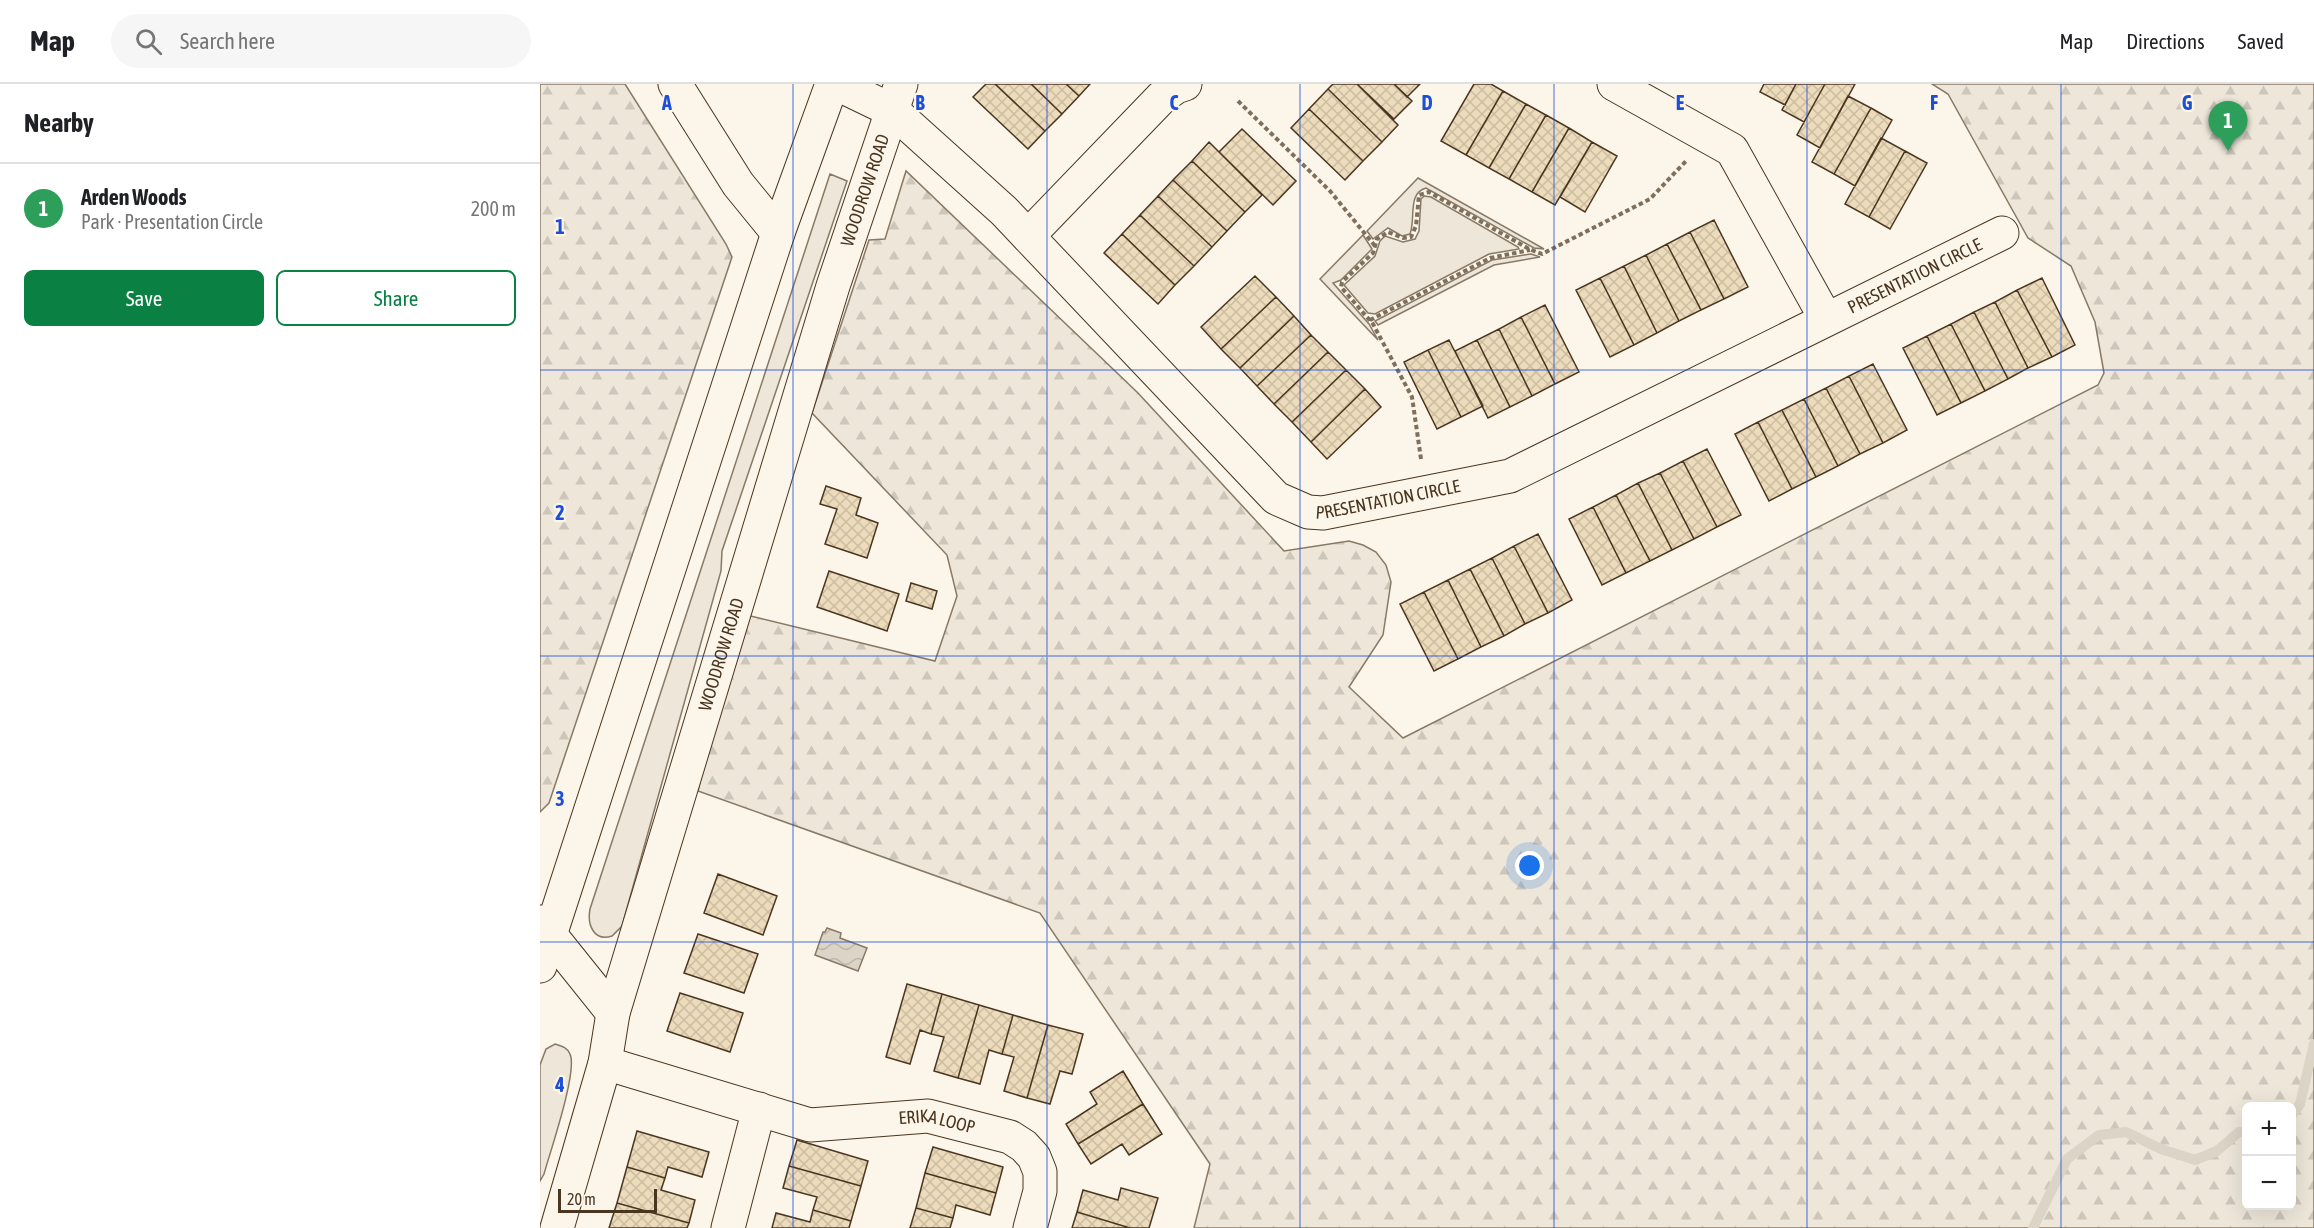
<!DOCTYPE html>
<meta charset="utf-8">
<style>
:root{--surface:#fff;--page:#f6f6f6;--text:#202124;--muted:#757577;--line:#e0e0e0;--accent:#0b8043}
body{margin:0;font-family:"Asap Condensed",sans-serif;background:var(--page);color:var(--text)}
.controls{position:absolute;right:18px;bottom:18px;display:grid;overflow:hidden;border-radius:9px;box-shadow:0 6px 24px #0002}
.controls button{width:54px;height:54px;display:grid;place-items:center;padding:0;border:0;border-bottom:2px solid var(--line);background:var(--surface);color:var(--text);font:30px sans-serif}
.scale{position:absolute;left:18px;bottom:15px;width:99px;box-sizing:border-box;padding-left:6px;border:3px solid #4a3520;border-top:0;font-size:16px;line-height:21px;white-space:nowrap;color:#4a3520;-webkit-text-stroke:4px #fbf6e9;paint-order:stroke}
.you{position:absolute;left:990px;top:782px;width:21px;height:21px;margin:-15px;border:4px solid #fff;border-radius:50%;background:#1a73e8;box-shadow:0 0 0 9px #1a73e833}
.badge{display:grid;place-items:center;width:39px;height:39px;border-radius:50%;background:var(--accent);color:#fff;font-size:20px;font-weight:700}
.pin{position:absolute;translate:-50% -50px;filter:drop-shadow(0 2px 3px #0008)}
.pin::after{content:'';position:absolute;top:32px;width:21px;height:18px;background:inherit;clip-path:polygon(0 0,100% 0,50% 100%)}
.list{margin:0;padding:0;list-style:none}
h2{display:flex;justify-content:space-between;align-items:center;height:78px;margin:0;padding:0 24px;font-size:26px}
h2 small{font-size:20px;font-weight:400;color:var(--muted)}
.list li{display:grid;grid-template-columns:39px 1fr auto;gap:18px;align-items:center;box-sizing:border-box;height:90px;padding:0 24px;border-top:2px solid var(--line)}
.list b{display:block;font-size:22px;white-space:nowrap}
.list p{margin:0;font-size:20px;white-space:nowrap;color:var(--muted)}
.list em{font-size:20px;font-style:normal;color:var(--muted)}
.actions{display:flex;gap:12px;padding:18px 24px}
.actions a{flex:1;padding:14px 0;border:2px solid var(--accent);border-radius:9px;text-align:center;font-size:21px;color:var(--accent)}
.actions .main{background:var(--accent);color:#fff}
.icon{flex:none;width:33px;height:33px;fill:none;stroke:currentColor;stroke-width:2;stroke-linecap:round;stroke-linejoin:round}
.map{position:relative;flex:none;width:1774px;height:1144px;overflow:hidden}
header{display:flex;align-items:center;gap:36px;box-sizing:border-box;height:84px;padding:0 30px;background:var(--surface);border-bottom:2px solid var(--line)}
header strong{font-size:28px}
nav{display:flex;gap:33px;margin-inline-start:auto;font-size:21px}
.search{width:420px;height:54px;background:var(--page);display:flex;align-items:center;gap:15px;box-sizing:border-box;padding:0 21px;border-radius:33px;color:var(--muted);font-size:22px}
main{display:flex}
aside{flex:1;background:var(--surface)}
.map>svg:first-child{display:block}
.green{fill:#ede6d9;stroke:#887966;stroke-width:1.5}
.forest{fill:url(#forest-firs);stroke:#887966;stroke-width:1.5;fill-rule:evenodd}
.water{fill:url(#water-waves);stroke:#887966;stroke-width:1.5}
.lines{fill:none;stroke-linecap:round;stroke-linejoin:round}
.stream{stroke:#dcd4c6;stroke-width:10}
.building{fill:url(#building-cross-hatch);stroke:#4a3520;stroke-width:1.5}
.minor-casing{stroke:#4a3520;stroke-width:35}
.path{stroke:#7f6f5c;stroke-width:4;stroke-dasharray:4.5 3;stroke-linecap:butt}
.minor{stroke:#fbf6e9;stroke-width:33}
.grid{fill:none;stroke:#1d4ed8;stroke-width:1.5;stroke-opacity:0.55}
.labels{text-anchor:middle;stroke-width:4.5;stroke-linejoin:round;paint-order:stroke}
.street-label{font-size:18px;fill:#4a3520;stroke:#fbf6e9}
.grid-label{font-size:20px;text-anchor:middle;font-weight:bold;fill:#1d4ed8;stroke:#fbf6e9;stroke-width:4.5;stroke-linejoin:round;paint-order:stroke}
</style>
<header>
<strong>Map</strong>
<div class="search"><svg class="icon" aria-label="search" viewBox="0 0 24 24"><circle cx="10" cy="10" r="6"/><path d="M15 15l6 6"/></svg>Search here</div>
<nav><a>Map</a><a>Directions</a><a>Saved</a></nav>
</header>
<main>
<aside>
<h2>Nearby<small></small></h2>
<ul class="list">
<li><span class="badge" style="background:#2e9e5b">1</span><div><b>Arden Woods</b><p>Park · Presentation Circle</p></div><em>200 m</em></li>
</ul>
<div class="actions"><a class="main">Save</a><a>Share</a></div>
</aside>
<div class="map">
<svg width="1774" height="1144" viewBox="0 0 1774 1144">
<defs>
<pattern id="forest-firs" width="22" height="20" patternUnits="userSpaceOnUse" patternTransform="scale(1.5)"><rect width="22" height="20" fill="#ede6d9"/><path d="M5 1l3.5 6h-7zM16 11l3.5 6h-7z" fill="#cdc6ba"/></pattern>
<pattern id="water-waves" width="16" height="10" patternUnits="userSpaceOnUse" patternTransform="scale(1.5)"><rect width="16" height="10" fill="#dcd4c6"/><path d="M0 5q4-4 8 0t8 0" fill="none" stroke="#beb7aa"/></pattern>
<pattern id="building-cross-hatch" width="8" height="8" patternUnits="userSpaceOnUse" patternTransform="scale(1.5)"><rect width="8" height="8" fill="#ecdcbc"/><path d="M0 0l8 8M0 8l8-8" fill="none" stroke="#ccbda1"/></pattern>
</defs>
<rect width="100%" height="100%" fill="#fbf6e9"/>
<path class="green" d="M290,90L307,97L182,467L181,487L82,842L72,852C54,858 47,841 50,825C129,580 212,336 290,90Z
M878,94L1004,165L994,164L886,104C867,109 876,135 870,150L862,152L848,144L833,155L827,147Z
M884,112L891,113L978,163L979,165L949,170L835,230L828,229L804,201L835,172L840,157L845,152L863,158L875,155L879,147L881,115Z
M823,151L832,165L801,196L793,199L829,240L838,256L780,195Z
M991,170L1000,173L954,181L838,241L835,237L952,176Z
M15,960C21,962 27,963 30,970C38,987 10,1068 4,1090L0,1097V981L6,965Z"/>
<path class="forest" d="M0,0H85L186,160L192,173L9,719L0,728Z
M1392,0H1774V1144H654L670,1080L500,829L158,707L198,529L395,577L417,512L407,471L272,329L329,156L345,155L366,87L598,309L744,467L809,457L823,461L836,468L846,481L851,498L843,551L809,603L863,654L1558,301L1564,289L1555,238L1531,182L1488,154L1408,10ZM1706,1022H1752V1122H1706Z"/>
<path class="water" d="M287,844L301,849L300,854L327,864L318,887L275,871L283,848H285Z"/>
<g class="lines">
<path class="stream" d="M1752,1031L1760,1020L1774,960
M1493,1144L1527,1075L1559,1051L1586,1048L1621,1065L1655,1076L1677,1067L1699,1048H1706"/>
</g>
<path class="building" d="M446,0H455L505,47L488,65L433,13Z
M455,0H491L522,30L505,47Z
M491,0H526L539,12L522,30Z
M526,0H550L539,12Z
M793,0H817L858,41L842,58L788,5Z
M817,0H854L872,17L854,35Z
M854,0H880L867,13Z
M934,0H951L963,7L926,71L901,57Z
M1224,0H1256L1245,21L1220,8Z
M1256,0H1285L1264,38L1242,26Z
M1285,0H1315L1280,64L1257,51Z
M788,5L842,58L823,77L769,25Z
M963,7L986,20L949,84L926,71Z
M1308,12L1331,24L1294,90L1272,78Z
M986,20L1006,31L969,95L949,84Z
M1331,24L1352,36L1315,102L1294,90Z
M769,25L823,77L805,96L751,44Z
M1006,31L1029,44L992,108L969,95Z
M1029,44L1052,58L1015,121L992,108Z
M702,45L756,97L733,121L679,68Z
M1341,54L1365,67L1329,133L1305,120Z
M669,58L722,111L705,128L652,77Z
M1052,58L1077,72L1045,128L1020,113Z
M1365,67L1387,79L1350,145L1329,133Z
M652,77L705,128L687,147L633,96Z
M633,96L687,147L672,163L618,112Z
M618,112L672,163L654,182L600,131Z
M600,131L654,182L635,201L582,150Z
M1174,136L1208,203L1184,215L1150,148Z
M1150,148L1184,215L1161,226L1127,160Z
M582,150L635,201L618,220L564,169Z
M1127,160L1161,226L1139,237L1106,171Z
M1106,171L1139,237L1117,249L1084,182Z
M1084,182L1117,249L1094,261L1060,194Z
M715,192L736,213L681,265L661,243Z
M1060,194L1094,261L1070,273L1036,206Z
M1502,194L1535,261L1512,273L1477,206Z
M1477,206L1512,273L1488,284L1455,218Z
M736,213L754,232L700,284L681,265Z
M1455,218L1488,284L1468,295L1434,228Z
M1005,221L1039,288L1015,300L981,233Z
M1434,228L1468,295L1445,307L1411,240Z
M754,232L771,251L717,302L700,284Z
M981,233L1015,300L992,312L959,245Z
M1411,240L1445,307L1421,319L1387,252Z
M959,245L992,312L970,323L937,256Z
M771,251L788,268L734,320L717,302Z
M1387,252L1421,319L1397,331L1363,264Z
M909,256L943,322L921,333L888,266Z
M937,256L970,323L948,334L915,267Z
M888,266L921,333L897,345L864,278Z
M788,268L806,286L752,338L734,320Z
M1333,280L1367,346L1343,359L1309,292Z
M806,286L825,305L771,358L752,338Z
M1309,292L1343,359L1320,370L1286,304Z
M1286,304L1320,370L1298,382L1264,315Z
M825,305L841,323L787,375L771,358Z
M1264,315L1298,382L1276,393L1242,326Z
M1242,326L1276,393L1252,405L1218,338Z
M1218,338L1252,405L1229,417L1195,350Z
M1167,365L1201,431L1177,443L1143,377Z
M1143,377L1177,443L1154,455L1120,389Z
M1120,389L1154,455L1132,466L1098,399Z
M1098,399L1132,466L1110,477L1076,411Z
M286,402L321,414L316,431L338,439L327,474L285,460L297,425L280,420Z
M1076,411L1110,477L1086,489L1053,423Z
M1053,423L1086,489L1062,501L1029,435Z
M998,450L1032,516L1008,529L974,462Z
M974,462L1008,529L985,540L952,474Z
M952,474L985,540L964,552L930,485Z
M930,485L964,552L941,563L908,496Z
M289,487L359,510L347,547L277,523Z
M908,496L941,563L918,575L884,508Z
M371,499L397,507L392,525L366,517Z
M884,508L918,575L894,587L860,520Z
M178,790L237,812L223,851L164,829Z
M158,850L218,870L204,909L144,889Z
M367,900L402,910L391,950L380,946L370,980L346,973Z
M140,909L203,929L190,968L127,947Z
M402,910L439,921L418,994L394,987L404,953L391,950Z
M439,921L473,931L462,970L449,966L440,1000L418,994Z
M473,931L508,941L487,1014L464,1007L474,973L462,970Z
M508,941L543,950L532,990L520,987L510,1020L487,1014Z
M583,987L603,1020L538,1060L526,1040L557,1020L550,1008Z
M603,1020L622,1050L589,1071L582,1060L551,1080L538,1060Z
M97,1047L169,1068L162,1093L128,1083L125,1094L87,1083Z
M257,1056L328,1077L321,1102L249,1082Z
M393,1063L463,1083L456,1109L385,1089Z
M249,1082L321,1102L311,1137L273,1126L277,1113L243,1104Z
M87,1083L125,1094L121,1106L155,1116L149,1139L77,1119Z
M385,1089L456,1109L450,1131L416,1121L413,1134L376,1124Z
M581,1104L618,1114L609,1144H590L537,1128L543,1106L578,1116Z
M77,1119L149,1139L147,1144H69Z
M376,1124L413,1134L410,1144H370Z
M273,1126L311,1137L309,1144H232L236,1129L270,1138Z
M537,1128L590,1144H532Z"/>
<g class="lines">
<g class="minor-casing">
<g id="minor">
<path d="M135,0L198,100L238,149"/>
<path id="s1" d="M297,0L353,27L464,127L736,414L768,428L783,429L970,392L1462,149"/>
<path d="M1074,0L1192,66L1286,235"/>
<path d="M488,152L622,13L636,3L645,0"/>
<path d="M0,838L73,929"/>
<path d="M0,882L238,149L292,0"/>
<path id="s2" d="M65,979L270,1041L388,1032L470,1053L484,1062L494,1073L500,1088V1107L490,1144"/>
<path id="s3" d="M17,1144L65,979L73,929L293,202L361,0"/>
<path d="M188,1144L219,1025"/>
</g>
</g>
<path class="path" d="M698,17L790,107L835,162
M830,236L950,174L990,166
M881,375L872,313L833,240L801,203L802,198L833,169L837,155L848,148L863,154L871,153L876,142L879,111L889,108L989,165L1002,170L1110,115L1146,77"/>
<use href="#minor" class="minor"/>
</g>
<path class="grid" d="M253,0V1144M507,0V1144M760,0V1144M1014,0V1144M1267,0V1144M1521,0V1144M0,286H1774M0,572H1774M0,858H1774"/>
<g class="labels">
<g class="street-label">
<text dy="6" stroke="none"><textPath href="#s3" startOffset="1083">WOODROW ROAD</textPath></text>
<text dy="6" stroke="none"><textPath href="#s1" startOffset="1299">PRESENTATION CIRCLE</textPath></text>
<text dy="6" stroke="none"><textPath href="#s1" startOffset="723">PRESENTATION CIRCLE</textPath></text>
<text dy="6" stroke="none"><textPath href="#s3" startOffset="597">WOODROW ROAD</textPath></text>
<text dy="6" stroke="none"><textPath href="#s2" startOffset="342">ERIKA LOOP</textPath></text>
</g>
</g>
<g class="grid-label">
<text x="127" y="26">A</text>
<text x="380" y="26">B</text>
<text x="634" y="26">C</text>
<text x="887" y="26">D</text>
<text x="1140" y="26">E</text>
<text x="1394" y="26">F</text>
<text x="1647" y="26">G</text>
<text x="20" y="150">1</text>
<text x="20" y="436">2</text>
<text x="20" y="722">3</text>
<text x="20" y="1008">4</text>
</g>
</svg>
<div class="controls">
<button>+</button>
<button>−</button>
</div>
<div class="scale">20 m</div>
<div class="you"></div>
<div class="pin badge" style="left:1688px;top:67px;background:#2e9e5b">1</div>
</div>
</main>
